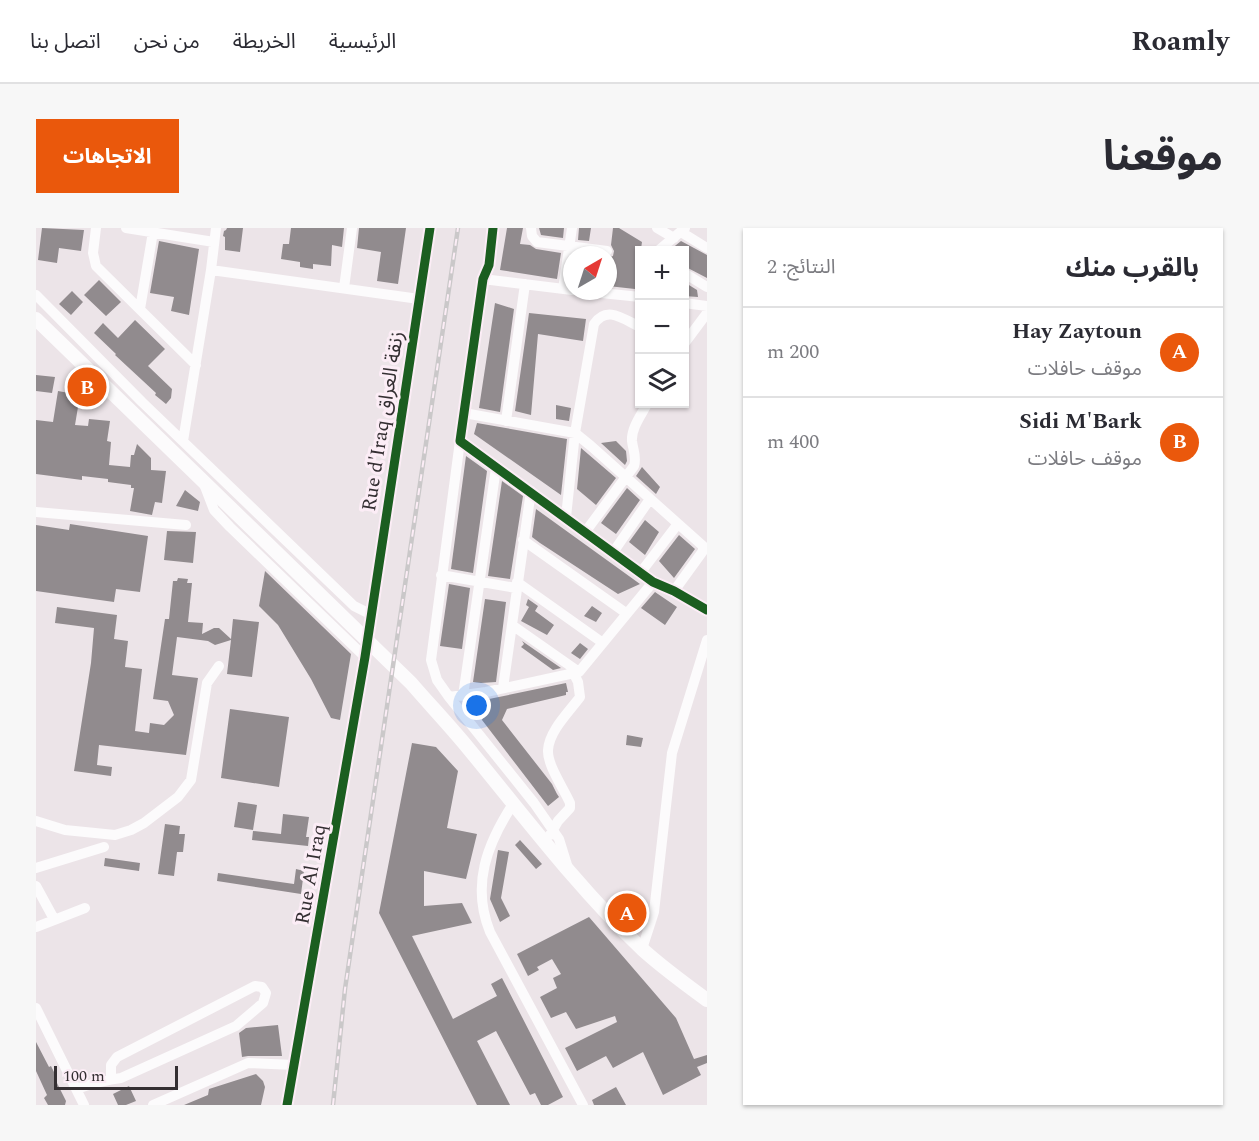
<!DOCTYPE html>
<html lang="ar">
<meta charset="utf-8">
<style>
:root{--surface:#fff;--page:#f7f7f7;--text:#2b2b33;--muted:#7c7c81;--line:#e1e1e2;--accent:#ea580c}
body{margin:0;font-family:Spectral,"Noto Sans Arabic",serif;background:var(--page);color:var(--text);direction:rtl}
.controls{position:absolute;right:18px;top:18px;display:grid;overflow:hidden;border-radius:0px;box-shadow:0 2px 4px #0004}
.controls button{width:54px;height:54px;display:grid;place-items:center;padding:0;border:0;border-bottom:2px solid var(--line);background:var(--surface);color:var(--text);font:30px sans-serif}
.compass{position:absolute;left:527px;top:18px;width:54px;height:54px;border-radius:50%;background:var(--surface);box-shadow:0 2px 4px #0004;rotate:39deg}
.scale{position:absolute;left:18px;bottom:15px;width:124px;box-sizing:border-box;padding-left:6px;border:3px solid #342f32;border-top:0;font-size:16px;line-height:21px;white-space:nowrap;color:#342f32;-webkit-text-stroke:4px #fcedf6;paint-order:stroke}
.you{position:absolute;left:441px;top:478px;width:21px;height:21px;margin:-15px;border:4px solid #fff;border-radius:50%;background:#1a73e8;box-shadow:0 0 0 9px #1a73e833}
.badge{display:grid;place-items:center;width:39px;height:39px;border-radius:50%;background:var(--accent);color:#fff;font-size:20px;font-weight:700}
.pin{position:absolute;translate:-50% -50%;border:3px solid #fff;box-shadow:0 2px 6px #0006}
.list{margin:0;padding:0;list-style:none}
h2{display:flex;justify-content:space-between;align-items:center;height:78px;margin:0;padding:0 24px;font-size:26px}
h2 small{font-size:20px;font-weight:400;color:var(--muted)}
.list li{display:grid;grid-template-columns:39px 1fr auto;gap:18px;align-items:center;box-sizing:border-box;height:90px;padding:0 24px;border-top:2px solid var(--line)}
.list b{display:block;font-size:22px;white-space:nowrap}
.list p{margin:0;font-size:20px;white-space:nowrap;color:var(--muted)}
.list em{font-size:20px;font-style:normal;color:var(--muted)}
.icon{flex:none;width:33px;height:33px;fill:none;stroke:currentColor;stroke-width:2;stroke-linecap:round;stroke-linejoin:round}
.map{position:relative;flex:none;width:671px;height:877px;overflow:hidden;direction:ltr;border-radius:0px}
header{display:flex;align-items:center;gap:36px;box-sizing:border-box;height:84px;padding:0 30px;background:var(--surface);border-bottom:2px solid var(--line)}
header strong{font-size:28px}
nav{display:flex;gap:33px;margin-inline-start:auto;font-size:21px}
.intro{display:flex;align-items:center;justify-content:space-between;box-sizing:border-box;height:144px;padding:0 36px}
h1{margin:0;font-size:42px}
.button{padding:15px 27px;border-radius:0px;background:var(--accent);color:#fff;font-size:21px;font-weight:700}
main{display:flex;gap:36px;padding:0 36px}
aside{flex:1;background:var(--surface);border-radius:0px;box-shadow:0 2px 4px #0004}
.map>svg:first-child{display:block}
.building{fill:#918b8e}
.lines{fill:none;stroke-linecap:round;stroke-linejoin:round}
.minor-tunnel{stroke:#c7c0c4;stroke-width:10;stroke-dasharray:10 5;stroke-linecap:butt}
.minor{stroke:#fcfbfc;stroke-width:10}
.major{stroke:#fcfbfc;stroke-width:14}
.rail-casing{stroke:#cac8c9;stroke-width:4.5}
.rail{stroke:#fcedf6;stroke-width:2;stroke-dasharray:7;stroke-linecap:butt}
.cycleway-casing{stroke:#fcedf6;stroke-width:13}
.cycleway{stroke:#1b5e20;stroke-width:9}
.labels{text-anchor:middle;stroke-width:6;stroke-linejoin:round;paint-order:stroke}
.street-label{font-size:20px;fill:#342f32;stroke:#fcedf6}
</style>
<header>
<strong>Roamly</strong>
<nav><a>الرئيسية</a><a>الخريطة</a><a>من نحن</a><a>اتصل بنا</a></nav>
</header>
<div class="intro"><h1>موقعنا</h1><a class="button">الاتجاهات</a></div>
<main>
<aside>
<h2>بالقرب منك<small>النتائج: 2</small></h2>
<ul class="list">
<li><span class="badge">A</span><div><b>Hay Zaytoun</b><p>موقف حافلات</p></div><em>200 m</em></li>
<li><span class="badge">B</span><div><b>Sidi M'Bark</b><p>موقف حافلات</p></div><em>400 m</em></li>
</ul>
</aside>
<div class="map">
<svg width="671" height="877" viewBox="0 0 671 877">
<rect width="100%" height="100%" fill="#ece4e8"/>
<path class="building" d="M6,0L48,2L45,23L23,20L21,35L2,32Z
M191,0H207L204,24L189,22V9L187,8L188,3L190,2Z
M255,0H308L306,19L296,17L295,38L277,36V41L264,39V34L245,31L247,16H253Z
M323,0H370L362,56L341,53L345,24L321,20Z
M471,0H487L484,16L494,17L500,21L525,25L521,51L464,42Z
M503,0H528L527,10L505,7Z
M543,0H555L553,13L542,12Z
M577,0H583L606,14L599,61L572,58V30L577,28L578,23L575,17Z
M123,13L163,21L153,87L135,83L138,69L114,65Z
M645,13L671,27V50L648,38V22H634Z
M63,52L85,74L70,88L48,67Z
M648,54L661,62L662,69L648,68Z
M36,63L47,74L35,87L23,76Z
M459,75L478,81L464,184L443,180Z
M493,85L550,91L547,113L502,106L495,187L479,183Z
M99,92L129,121L112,138L136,161L135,170L130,176L119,167L120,165L79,127L80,126L58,105L67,95L82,110Z
M0,147L19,149L16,165L0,163Z
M22,163L44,167L39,197L52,198L53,191L74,193L71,213L75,214L73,237L94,239L95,227H98L101,216L115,230V242L130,243L126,275L119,274L116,287L94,283L98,260H95V257L72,254V251L46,248V252L0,246V192L17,194Z
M520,177L535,180L533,193L520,191Z
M441,195L531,211L525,267L438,206Z
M580,213L590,223L591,233L589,237L565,215Z
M545,220L580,250L560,277L541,261Z
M430,228L451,243L437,345L415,341Z
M606,239L624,259L620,266L600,248Z
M466,253L487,268L474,351L452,348Z
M591,260L604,272L580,306L565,295Z
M149,262L164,274L162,283L140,278Z
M500,281L604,356L582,366L504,315L496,309Z
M609,292L623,304L609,327L593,314Z
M34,296L112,308L104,364L80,361L78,374L0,363V297L33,302Z
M131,303L160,304L157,335L128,332Z
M643,307L659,321L638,350L623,333Z
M229,343L315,426L304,492L295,490L275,451L242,397L223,378Z
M142,350L152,351L151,355H156L152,394L167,395L166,406L178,400H183L195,411L197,391L223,394L216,449L191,446L195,412L179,417L172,413L141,409L136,447L162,450L150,527L63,517L61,537L76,539L75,548L38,543L55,435L58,400L19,395L21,379L81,387L78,411L92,413L89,439L106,441L99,503L113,505L114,495L128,497L138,487L132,473L117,471L129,391H133L137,353H141Z
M413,356L434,360L426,421L404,418Z
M619,364L641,379L629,397L605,380Z
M449,371L470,374L460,454L445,455L437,454Z
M492,371L502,378L499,383L518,397L511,407L485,393L493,379L490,377Z
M556,378L566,385L560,394L548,388Z
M486,413L525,440L517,442L485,419L488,416Z
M544,415L552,421L544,431L535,425Z
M530,455L532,464H530V467L471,481L466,492L516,556L521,566L523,569L512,578L446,492L453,471Z
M194,481L253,489L243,559L185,550Z
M591,507L607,510L605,519L590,517Z
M376,515L400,519L422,543L411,600L441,606L430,651L388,643V678L426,675L436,695L376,708L417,791L461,768L455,756L466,750L527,869L512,877H505L499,865L494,867L460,803L441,813L474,877H441L343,685Z
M202,574L221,577L217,602L198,599Z
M247,586L273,589L270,609H273L272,618L216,612L217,603L245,606Z
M129,596L144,598L143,606H149L147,624H141L138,648L122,646Z
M484,612L506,636L500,641L479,617Z
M462,622L473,624L465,670L474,688L464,694L454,671Z
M69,630L104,635L103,643L68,638Z
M260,641L268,643L265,666L181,653L182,645L258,656Z
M553,689L640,790L658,831L671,827V835L661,839L665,847L627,867L607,824L577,840L570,828L541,843L529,820L581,794L579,788L540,801L530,784L515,790L504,769L521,760L517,750L525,746L516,731L501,739L503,742L492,748L481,726Z
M242,797L246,828H212L206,829L203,805L210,800Z
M0,814L13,839L15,838L20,848L18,849L30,873L29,877H12L8,870L11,867L0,843Z
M220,846L227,853L229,859L225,877H148L172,867L173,861Z
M93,858L100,873L90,877H82L77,866Z
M580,859L590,877H558L556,872Z"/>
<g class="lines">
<path class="minor-tunnel" d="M330,419L334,391"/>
<path class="minor" d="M60,0L57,25L60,38L160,137
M90,0L178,14
M457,0L453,37L447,51L424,213L617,354L638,363L671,382
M495,0L496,8L501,14L571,23
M621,0L638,10
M645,4L671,20
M623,22L649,0
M175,42L383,71
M648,45L671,59
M447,51L536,62
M308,60L316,0
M527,61L536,0
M546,63L604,69
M0,67L106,174L318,378L334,386
M648,75L671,78
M104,81L117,4
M648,116L671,85
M428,185L539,205L555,218L667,318V323L638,363
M470,193L489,56
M147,213L175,42L180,0
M424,213L395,432L401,452L413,469L450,464L543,444L617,354
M168,256L178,282L194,299L329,429
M0,284L150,297
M530,289L539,205L558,96C571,77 587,91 604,99
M550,303L598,238C601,229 597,222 596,213C595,200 606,186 611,176
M487,312L590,385
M578,323L614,271
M605,344L641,297
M405,347L480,360
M481,354L567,415
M334,391L394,0
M476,397L543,444
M467,460L495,263
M427,468L460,240
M413,469L498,575L523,611L532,640
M477,576C451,616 435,657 454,704L547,877
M0,593L29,602L79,607L95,602L108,595L142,569L155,552L171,455L183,438
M514,607L522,593L534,580V575C528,561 511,537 512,522C513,503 533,484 544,469L542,454L538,446
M0,640L68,619
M0,658L18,691
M0,699L49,680
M606,721L618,684L636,525L671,412
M0,780L48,877
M40,861C55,856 69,852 85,850L200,798L227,775L230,765L226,759L219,758L81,829L75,837V851
M117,877L212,835L258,837
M251,877L330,422"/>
<path class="major" d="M0,91L375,455C394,477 414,498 432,520C488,588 542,660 606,721C627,740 649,756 671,772"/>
<g class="rail-casing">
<path id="rail" d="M297,877L309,761L422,0"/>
</g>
<use href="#rail" class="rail"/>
<g class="cycleway-casing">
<path id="cycleway" d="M457,0L453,37L447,51L424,213L617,354L638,363L671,382
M251,877L329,429L394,0"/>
</g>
<use href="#cycleway" class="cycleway"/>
</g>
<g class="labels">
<g class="street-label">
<text transform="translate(346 193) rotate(-81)" y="7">Rue d'Iraq زنقة العراق</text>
<text transform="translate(274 646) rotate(-80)" y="7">Rue Al Iraq</text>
</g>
</g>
</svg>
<div class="controls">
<button>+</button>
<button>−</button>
<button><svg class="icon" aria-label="layers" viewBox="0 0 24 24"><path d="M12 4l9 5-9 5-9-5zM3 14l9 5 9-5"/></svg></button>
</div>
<svg class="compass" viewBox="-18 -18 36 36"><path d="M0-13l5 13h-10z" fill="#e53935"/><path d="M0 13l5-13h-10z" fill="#7c7c81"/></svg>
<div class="scale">100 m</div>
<div class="you"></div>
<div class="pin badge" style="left:591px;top:685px">A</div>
<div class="pin badge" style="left:51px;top:159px">B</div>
</div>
</main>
